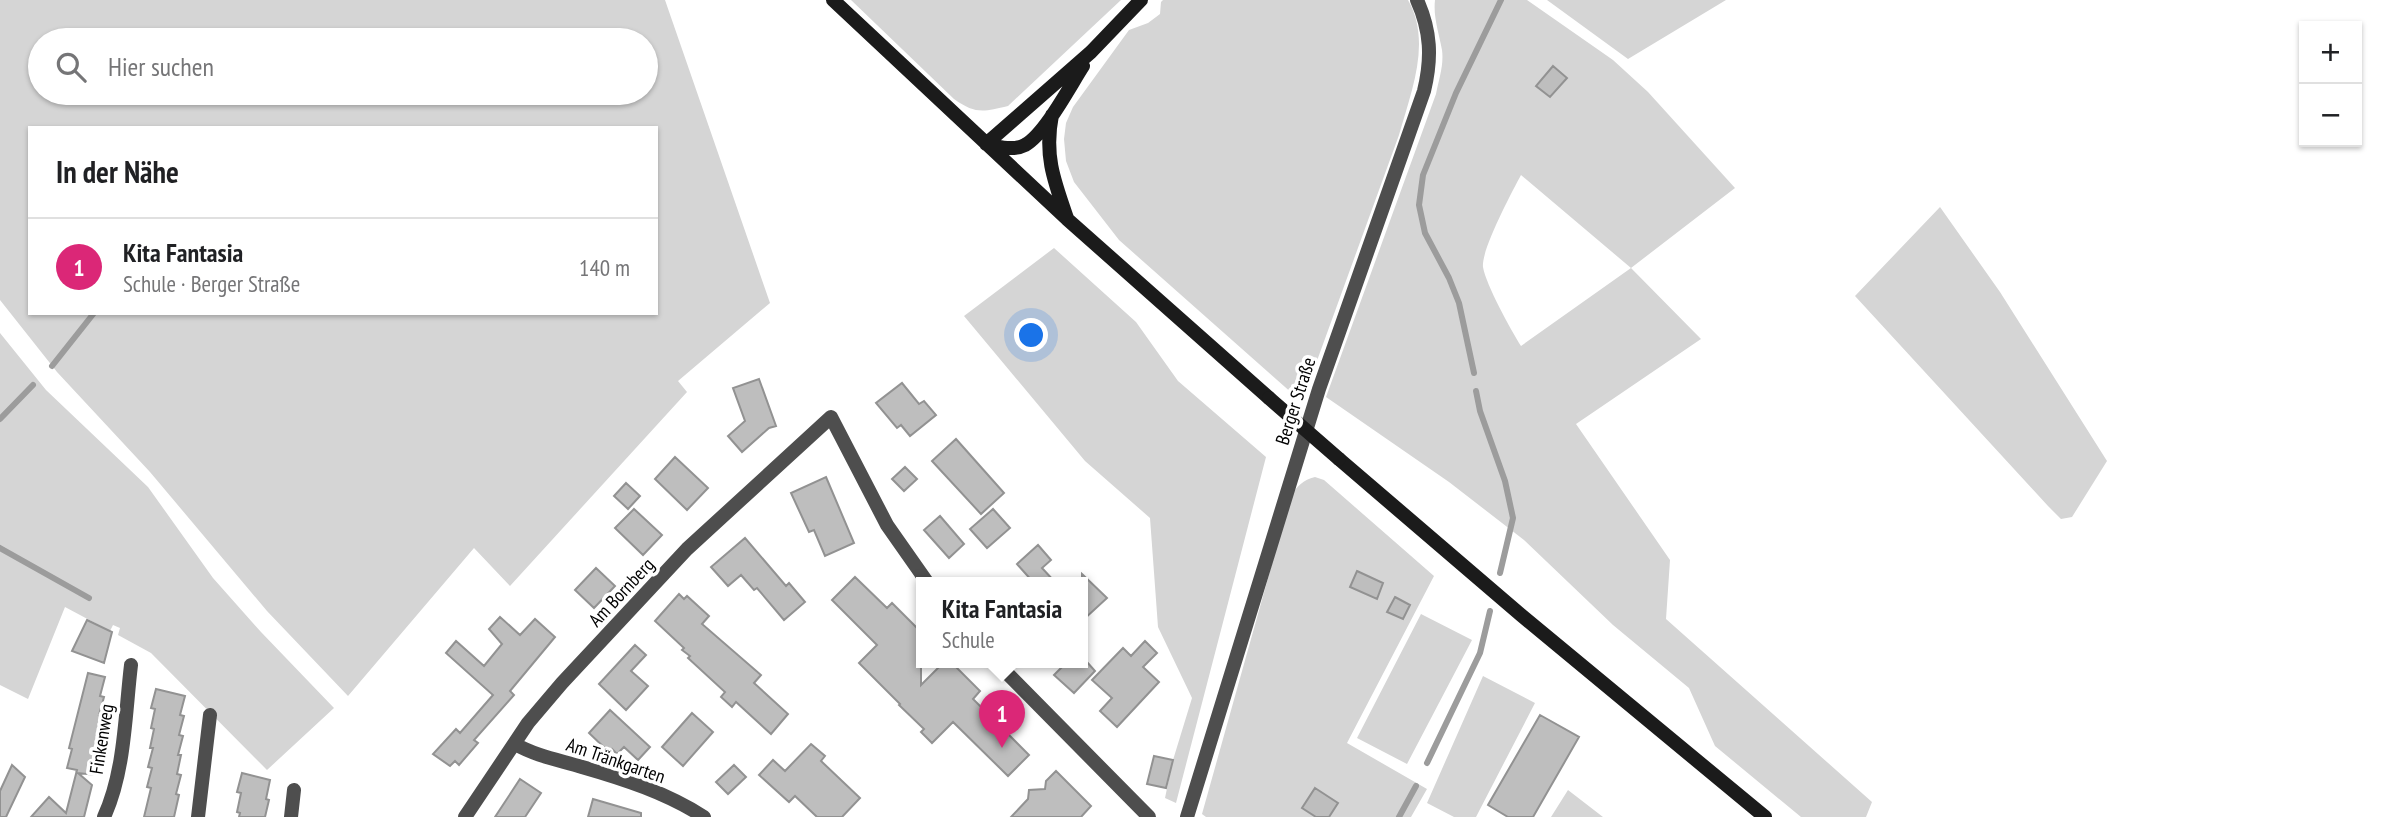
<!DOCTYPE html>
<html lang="de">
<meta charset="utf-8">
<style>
:root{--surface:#fff;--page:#f6f6f6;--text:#202124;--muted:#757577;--line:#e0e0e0;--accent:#db2777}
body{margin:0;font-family:"PT Sans Narrow",sans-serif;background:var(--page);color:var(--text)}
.controls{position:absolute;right:21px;top:21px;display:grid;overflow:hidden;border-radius:0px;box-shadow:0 2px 5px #0004}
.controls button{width:63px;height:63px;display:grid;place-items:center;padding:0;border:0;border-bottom:2px solid var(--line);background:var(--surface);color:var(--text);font:35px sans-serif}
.you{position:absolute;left:1032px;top:336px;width:24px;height:24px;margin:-18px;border:5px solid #fff;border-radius:50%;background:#1a73e8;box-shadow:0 0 0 10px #1a73e833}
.badge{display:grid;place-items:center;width:46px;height:46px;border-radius:50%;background:var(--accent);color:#fff;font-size:23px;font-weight:700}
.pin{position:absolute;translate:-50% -58px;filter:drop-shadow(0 2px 4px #0008)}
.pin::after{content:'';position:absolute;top:37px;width:24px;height:21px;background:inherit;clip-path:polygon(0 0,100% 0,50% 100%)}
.popup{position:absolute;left:916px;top:577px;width:172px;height:91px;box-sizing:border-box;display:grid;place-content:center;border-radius:0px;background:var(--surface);filter:drop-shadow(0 2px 5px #0005);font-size:23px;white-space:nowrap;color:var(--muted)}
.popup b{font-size:26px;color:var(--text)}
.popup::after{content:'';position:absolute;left:50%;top:100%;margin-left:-14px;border:14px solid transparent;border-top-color:var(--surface)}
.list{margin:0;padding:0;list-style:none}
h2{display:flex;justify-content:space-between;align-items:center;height:91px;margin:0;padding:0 28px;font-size:30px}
h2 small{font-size:23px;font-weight:400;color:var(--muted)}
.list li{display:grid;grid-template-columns:46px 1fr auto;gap:21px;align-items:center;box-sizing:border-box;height:98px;padding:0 28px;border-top:2px solid var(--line)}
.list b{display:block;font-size:26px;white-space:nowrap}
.list p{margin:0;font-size:23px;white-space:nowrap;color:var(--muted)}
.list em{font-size:23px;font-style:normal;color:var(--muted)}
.icon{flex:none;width:38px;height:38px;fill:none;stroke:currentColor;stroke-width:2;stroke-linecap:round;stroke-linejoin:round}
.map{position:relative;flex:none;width:2383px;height:817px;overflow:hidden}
.search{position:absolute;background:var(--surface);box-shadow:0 2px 5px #0004;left:28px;top:28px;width:630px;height:77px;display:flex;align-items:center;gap:18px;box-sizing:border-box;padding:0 24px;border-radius:38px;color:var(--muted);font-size:26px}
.panel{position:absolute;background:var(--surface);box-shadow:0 2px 5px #0004;left:28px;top:126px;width:630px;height:189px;border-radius:0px}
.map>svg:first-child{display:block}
.green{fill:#d5d5d5;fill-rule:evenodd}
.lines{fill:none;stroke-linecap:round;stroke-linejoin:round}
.stream{stroke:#9c9c9c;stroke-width:6}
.building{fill:#bebebe;stroke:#929292;stroke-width:2}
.minor{stroke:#4e4e4e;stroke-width:14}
.secondary{stroke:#1b1b1b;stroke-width:14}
.secondary-bridge{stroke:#1b1b1b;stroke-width:14}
.labels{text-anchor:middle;stroke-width:7;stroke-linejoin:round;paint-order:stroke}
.street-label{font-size:19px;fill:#000;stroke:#fff}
</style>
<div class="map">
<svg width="2383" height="817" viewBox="0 0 2383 817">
<rect width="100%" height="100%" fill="#fff"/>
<path class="green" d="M0,0H665L770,303L678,381L687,392L510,586L474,548L348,696L267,611L150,472L57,372L0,300ZM40,40H646V93H40ZM30,128H656V313H30Z
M851,0H1121L1008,106C983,112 975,114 954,99Z
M1163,0H1408C1432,42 1411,92 1399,135L1302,402L1119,240L1074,182L1066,161L1064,139L1066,123L1073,107L1129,30L1148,23L1160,14L1161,2Z
M1435,0H1527L1613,60L1648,92L1735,188L1631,268L1701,339L1576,424L1670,560L1666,619L1872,802L1866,817H1801L1715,746L1689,688L1613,625L1524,540L1449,482L1326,397L1436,94C1439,79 1444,65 1442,50C1439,33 1433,17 1435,0ZM1521,175L1631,268L1521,346C1511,330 1486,285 1483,267C1481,250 1512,192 1521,175Z
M1547,0H1726L1628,59Z
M1940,207L2000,292L2107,461L2072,517L2061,519L2048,506L1855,296Z
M1054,248L1136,322L1178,381L1266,457L1176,803L1165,798L1173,760L1192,698L1158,627L1150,518L1085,461L964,316Z
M0,333L46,390L148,487L213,578L261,632L334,708L267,770L151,653L118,635L120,628L113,625L110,631L65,607L28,699L0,685Z
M1315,477L1324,480L1434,576L1347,743L1427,789L1411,817H1206L1202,814L1291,496C1297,486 1303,480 1315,477Z
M1421,614L1472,640L1407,764L1357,738Z
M1483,676L1535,703L1476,817H1454L1427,803Z
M1568,790L1603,817H1551Z"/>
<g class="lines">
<path class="stream" d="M52,366L94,313
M1474,373L1459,303L1449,278L1425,233L1419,205L1423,175L1456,93L1501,0
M1476,391L1480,411L1505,481L1513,518L1500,573
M0,419L33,385
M0,548L89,598
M1427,763L1480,653L1490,611
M1399,817L1416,786"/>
</g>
<path class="building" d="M1553,66L1567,78L1550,97L1536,86Z
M759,379L776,426L769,428L742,452L728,436L745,421L733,388Z
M902,383L919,404L924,401L936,415L910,436L901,425L897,428L876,403Z
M956,439L1004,493L981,514L932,461Z
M675,457L708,488L687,510L655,479Z
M905,467L917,479L904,491L892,479Z
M826,477L854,543L825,556L814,530L809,532L791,493Z
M626,483L640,496L628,509L614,496Z
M634,509L662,535L643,555L615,528Z
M993,509L1010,528L987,548L970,529Z
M940,516L964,544L949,558L924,530Z
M745,538L786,586L789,583L805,602L784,620L757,588L754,590L741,575L728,586L711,567Z
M1038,545L1051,560L1042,568L1055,582H1033L1017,564Z
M596,568L615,586L594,608L575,590Z
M1357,571L1383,583L1377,599L1350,587Z
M1082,574L1107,598L1082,621Z
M855,577L887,608L892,603L921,632V685L944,662H951L980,691L973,699L1029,755L1008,776L953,722L932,743L921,732L924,729L899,705L900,704L859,663L877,645L832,600Z
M679,594L684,599L687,596L709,616L702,624L761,675L754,683L788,714L771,734L736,702L732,707L721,697L725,692L688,658L690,656L682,650L684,648L655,621Z
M1395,597L1410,605L1403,619L1387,612Z
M500,617L520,635L535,619L555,637L510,691L514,695L474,740L478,743L459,765L455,761L450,766L433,754L456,729L460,733L493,695L446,653L456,641L484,666L502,644L489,629Z
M87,620L112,632L104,663L72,651Z
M1145,641L1157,653L1143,667L1159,682L1117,727L1100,711L1112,698L1092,680L1123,648L1131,656Z
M635,645L646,655L631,671L648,686L626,710L599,684Z
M1067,662H1087L1095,671L1074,693L1054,675Z
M88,673L105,677L100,696L104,697L99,715L103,716L98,735L102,736L97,755L100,756L96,775L78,773L92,785L84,817H31L49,797L66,813L77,770L67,768L72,749L69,748Z
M156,689L185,696L180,715L184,716L179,735L183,736L178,755H181L177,774L181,775L176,794L179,795L174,817H144L151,788L147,787L152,768L148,767L153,748H150L154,729L151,728L155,709L151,708Z
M610,710L650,747L638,760L624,747L617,754L612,749L609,752L589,733Z
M692,713L713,732L683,766L662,747Z
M1540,715L1579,737L1533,817H1508L1488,805Z
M811,744L825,756L821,761L860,798L842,817H817L795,796L789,802L759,775L773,760L785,771Z
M1154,756L1173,760L1166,788L1147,784Z
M12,765L25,777L6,817H0V791Z
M734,765L746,777L728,794L716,782Z
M1056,771L1091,806L1081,817H1011L1028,799L1029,790L1045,789L1046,781Z
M242,773L270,780L266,799L269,800L265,817H239L240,813L237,812L241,793L237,792Z
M520,779L541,793L525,817H495Z
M1315,788L1338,803L1329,817H1316L1302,808Z
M593,799L641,813V817H588Z"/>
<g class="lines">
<path class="minor" d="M996,662L1149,817
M515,744C536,756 559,760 582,767C624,779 667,793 704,817
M104,817C125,771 125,715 131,665
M198,817L210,715
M291,817L294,790
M465,817L528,723L562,683L687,549L831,417L887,525L927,582
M1187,817L1319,389L1424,91C1432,58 1431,31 1417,0"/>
<path class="secondary" d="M833,0L1067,219L1269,398
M1052,115C1044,155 1054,181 1067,218
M986,144L1091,52L1141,0
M987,144C999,147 1013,151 1025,145C1045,134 1070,86 1083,66
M1339,459L1521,615L1765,817"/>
<path class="secondary-bridge" d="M1269,398L1339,459"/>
</g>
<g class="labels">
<g class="street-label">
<text transform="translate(1295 401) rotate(-72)" y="7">Berger Straße</text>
<text transform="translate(621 592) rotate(-47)" y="7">Am Bornberg</text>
<text transform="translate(101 739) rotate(-81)" y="7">Finkenweg</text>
<text transform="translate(616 760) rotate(19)" y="7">Am Tränkgarten</text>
</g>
</g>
</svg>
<div class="controls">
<button>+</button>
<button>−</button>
</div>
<div class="you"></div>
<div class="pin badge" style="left:1002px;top:748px">1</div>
<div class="popup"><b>Kita Fantasia</b>Schule</div>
<div class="search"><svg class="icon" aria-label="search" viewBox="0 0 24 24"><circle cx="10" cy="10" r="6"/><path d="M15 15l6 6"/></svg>Hier suchen</div>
<section class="panel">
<h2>In der Nähe<small></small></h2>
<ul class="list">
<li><span class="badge">1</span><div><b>Kita Fantasia</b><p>Schule · Berger Straße</p></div><em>140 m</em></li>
</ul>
</section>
</div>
